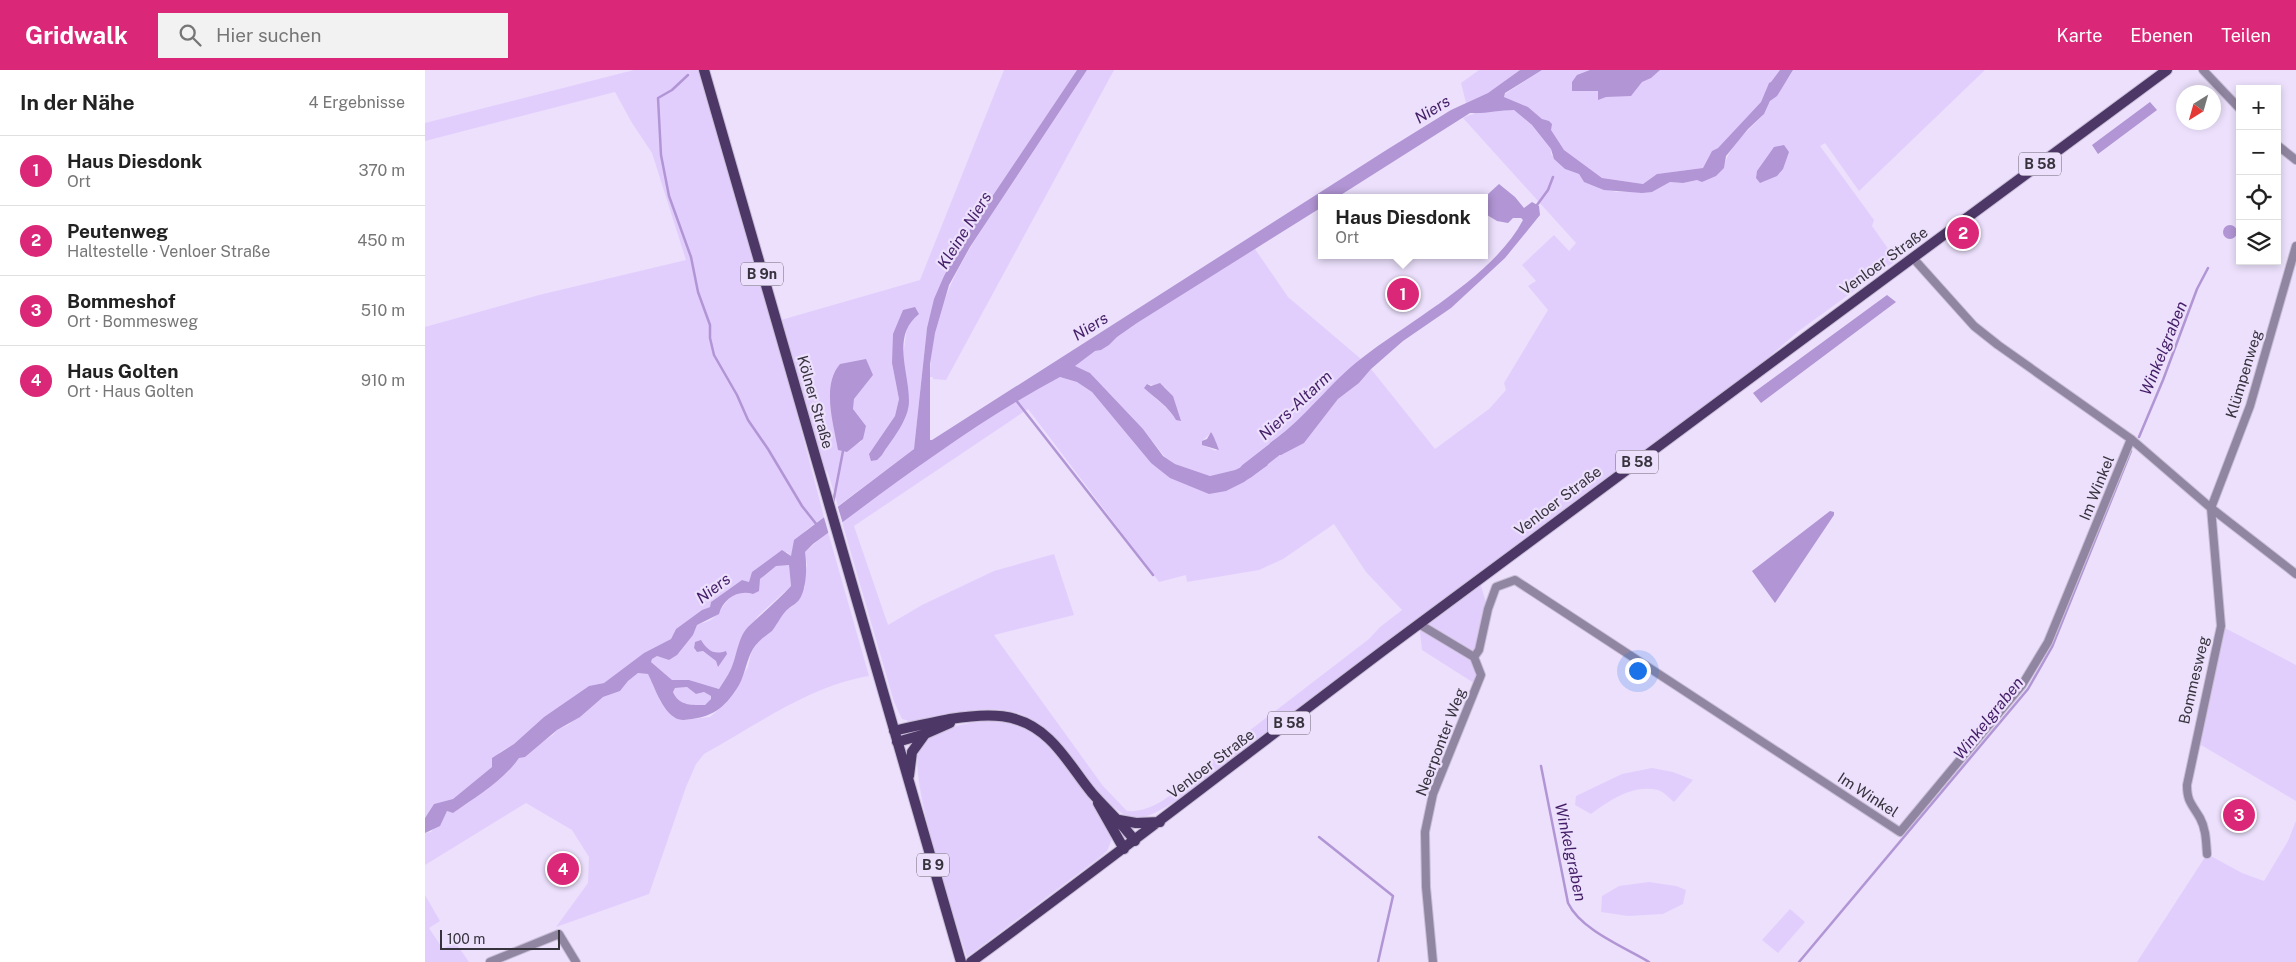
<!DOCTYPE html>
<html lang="de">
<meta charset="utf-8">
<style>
:root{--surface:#fff;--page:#f2f2f2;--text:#222;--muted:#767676;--line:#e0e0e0;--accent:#db2777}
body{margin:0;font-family:"Public Sans",sans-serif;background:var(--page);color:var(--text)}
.controls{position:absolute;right:15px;top:15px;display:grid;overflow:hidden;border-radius:0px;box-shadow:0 2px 8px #0003}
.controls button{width:45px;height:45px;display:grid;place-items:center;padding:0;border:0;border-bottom:1px solid var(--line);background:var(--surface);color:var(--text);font:25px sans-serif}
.compass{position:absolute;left:1751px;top:15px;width:45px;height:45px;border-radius:50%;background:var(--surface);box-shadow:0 2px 8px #0003;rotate:217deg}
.scale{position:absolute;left:15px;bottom:12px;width:120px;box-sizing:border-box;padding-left:5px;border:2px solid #37333d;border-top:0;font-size:14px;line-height:18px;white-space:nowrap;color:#37333d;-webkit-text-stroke:4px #ece0fc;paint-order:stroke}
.you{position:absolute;left:1212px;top:600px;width:18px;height:18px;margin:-12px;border:4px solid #fff;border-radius:50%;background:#1a73e8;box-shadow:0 0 0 8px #1a73e833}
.badge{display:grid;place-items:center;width:32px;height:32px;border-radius:50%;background:var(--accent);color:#fff;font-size:16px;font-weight:700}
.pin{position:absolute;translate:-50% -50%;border:2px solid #fff;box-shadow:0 1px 5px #0006}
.popup{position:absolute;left:893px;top:124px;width:170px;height:65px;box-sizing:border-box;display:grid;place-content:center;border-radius:0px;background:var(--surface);filter:drop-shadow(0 1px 4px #0005);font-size:16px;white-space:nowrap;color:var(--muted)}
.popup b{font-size:19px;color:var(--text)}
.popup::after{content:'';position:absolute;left:50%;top:100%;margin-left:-10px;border:10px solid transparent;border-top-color:var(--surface)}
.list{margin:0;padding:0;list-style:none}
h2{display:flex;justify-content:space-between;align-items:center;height:65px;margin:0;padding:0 20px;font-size:21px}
h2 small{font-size:16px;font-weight:400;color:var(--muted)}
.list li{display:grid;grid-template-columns:32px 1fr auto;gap:15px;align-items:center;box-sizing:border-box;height:70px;padding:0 20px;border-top:1px solid var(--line)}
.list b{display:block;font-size:19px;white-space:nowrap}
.list p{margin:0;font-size:16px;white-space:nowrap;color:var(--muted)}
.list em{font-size:16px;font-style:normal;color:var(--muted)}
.icon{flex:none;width:28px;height:28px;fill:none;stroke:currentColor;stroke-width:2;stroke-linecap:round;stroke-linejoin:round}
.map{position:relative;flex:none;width:1871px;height:892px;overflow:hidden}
header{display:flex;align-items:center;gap:30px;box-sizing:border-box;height:70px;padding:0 25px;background:var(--accent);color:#fff}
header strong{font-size:24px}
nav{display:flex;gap:28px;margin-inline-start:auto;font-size:18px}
.search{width:350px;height:45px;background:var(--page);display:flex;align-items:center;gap:12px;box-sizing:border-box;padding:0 18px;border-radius:0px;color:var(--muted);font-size:19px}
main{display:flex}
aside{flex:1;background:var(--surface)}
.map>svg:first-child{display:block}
.green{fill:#e2cefd;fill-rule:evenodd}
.water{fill:#b195d4;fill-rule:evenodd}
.pier{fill:#ece0fc}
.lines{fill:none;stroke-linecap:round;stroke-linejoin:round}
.stream{stroke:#b195d4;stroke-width:2.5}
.river{stroke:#b195d4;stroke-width:15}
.minor-casing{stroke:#c8bdd6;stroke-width:10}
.major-casing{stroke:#c8bdd6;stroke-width:12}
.minor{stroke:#9186a1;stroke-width:8}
.major{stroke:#4d3766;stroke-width:10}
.labels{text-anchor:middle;stroke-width:4.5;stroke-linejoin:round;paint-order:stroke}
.shield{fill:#ece0fc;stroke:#6d6776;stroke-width:1}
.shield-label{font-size:14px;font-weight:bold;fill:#37333d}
.street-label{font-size:15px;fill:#37333d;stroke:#ece0fc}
.water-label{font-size:16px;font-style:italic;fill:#441d67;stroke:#ece0fc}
</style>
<header>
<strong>Gridwalk</strong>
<div class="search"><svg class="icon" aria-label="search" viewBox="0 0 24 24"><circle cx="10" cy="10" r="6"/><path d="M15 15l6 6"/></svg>Hier suchen</div>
<nav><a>Karte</a><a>Ebenen</a><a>Teilen</a></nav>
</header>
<main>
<aside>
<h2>In der Nähe<small>4 Ergebnisse</small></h2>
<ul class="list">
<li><span class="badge">1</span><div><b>Haus Diesdonk</b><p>Ort</p></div><em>370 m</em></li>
<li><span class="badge">2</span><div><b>Peutenweg</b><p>Haltestelle · Venloer Straße</p></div><em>450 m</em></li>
<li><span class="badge">3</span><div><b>Bommeshof</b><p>Ort · Bommesweg</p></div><em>510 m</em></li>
<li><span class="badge">4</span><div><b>Haus Golten</b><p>Ort · Haus Golten</p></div><em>910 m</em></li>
</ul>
</aside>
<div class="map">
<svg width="1871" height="892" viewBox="0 0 1871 892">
<rect width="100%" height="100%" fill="#ece0fc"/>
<path class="green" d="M209,0H274L352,267L399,447L380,461L366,486L362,482L324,512L317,510L286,532L285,537L277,540L251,559L246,569L219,583L179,613L164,616L119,647L89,674L75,682L67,697L28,729L9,734L0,748V257L114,225L261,190L227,83L207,53L190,22L0,71V53Z
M579,0H652L540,167L519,206L502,258L489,379L413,436L403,403L398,396L356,250L495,210ZM489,237L488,248L482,257L478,286L484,331L480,349L457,385L444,384L470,346L474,329L467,293ZM448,305L429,329L428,339L441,356L436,372L426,377L422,382L418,381L406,328Z
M662,0H689L521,310L508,309V307H505C506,228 545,177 587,114C612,76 637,38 662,0Z
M1054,0H1095L1063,23L1041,33L1036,13Z
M1117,0H1355L1346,13H1344L1336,32L1293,78L1287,81L1278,98L1232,104L1218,114L1177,108L1139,80L1117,49L1103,37L1079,27L1080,24Z
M1368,0H1560L1434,121L1400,73L1395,76L1449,150L1447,156L1464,180L1472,182L1476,187L1375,260L1299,326L758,727C744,734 728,747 713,748C678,750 640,660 595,644C562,633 530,644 497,651L488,652L477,649L469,632L417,452C488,400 558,348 635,307L652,312L667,322L726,393L784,424L842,395L836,388L810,400L785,406L750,394L739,386L718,359L665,303L649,296L670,281L676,280L684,275L692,267L712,253L830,179L863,227L936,289L866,358L845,373H879L913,329L934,313L946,299L1010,379L1064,339L1081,320L1079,313L1123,240L1103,216L1111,211L1097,195L1129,165L1144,181L1151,173L1038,48C1047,42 1077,40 1089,40L1107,55L1126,79V84L1140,99L1154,104L1159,112L1191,122H1227L1245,112L1258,113L1272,110L1299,98C1303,76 1323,61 1338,45C1341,41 1342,36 1345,32C1352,21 1362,13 1368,0ZM722,314L740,317L748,326L751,350C743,336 730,330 720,318ZM603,339L734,512L761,505L762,512L834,500L858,489L909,454L941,502L977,540L955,557L944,569L764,707C750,724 726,743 702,741L678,716L569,565L649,545L629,484L569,501L497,535L463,555L429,456ZM787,362L789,372L793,377L791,381L778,375L777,371Z
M403,462L444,606C384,616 332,655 279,684L271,694L261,717L224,824L131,857L163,813L164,787L147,760L101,733L0,795V763L6,762L22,741L28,743L61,720L87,697L94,687L128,665L132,660L143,655L178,627L195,621L203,611L213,603L223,604L236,633L259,650L285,647L301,633L323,597L326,583L336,567L348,560L351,552L362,539L368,536L380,517L379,506L382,496L380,482Z
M351,495H364L366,516L333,546L315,572L306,600L294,619L264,610H247L226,592V589L232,586L244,590L268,565L272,555C276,553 283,552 287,549C301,538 304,516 328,524L335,509ZM270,572L292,584L291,591L278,581L272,582L269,579Z
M1054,509L1063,539L1049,587L1056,605L1052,615L997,580L994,554Z
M1796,556L1871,595V731L1771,672Z
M262,617L271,624L279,622L286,626L287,629L280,635C267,635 254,636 248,622L250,618Z
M565,650C580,651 593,654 606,661C628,675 681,744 687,769L682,781L674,788L542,887C531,852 480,702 495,676C505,660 548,651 565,650Z
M1227,698L1248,702L1268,710L1249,732C1244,728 1238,721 1233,720C1208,714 1185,730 1166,744L1150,735L1151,726L1197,704Z
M1871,751V892H1712L1782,784L1817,803L1839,811L1863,771Z
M1224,812L1251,816L1261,820L1258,834L1238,844L1203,846L1176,842L1177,826L1194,816Z
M0,825L15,851L4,858L18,879L30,872L44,892H0Z
M1365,839L1380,852L1353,883L1337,870Z"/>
<path class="water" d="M652,0H662L545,177L524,215L510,263L505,294V370H507L963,79L1026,40L1063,23L1095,0H1117L1080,23L1079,27L1103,37L1117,49L1124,51L1127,54L1126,60L1139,80L1177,108L1218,114L1232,104L1278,98L1287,81L1293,78L1336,32L1344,13L1346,12L1355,0H1368L1352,26L1345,31L1339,44L1323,59L1301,86L1299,98L1291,106L1277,112L1272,110L1258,113L1245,112L1227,122L1217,123L1179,120L1159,112L1154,104L1140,99L1129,89L1126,79L1107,55L1089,40C1074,40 1060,44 1045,43L911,128H897V137L712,253L692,267L684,275L676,280L670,281L650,296L665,303L718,359L738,386L750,394L785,406L810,400L836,388L843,395L819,412L801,421L784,424L745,408L726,393L667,322L652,312L635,307C547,354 468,415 388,474L380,482C382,495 382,519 374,530C370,535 364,537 360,542C355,548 351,556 347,561C338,568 335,569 328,579C322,588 320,604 314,615C302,635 290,646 267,649C261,650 254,651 249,647C236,638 230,618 223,604L213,603L203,611L195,621L178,627L155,647L132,660L100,687L94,688C78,711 51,727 28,743L22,741L15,756L0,763V748L9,734L28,729L67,697V688L89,674L119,647L164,616L179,613L219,583L246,569L251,559L277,540L285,537L286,532L317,510L324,512L327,502L357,480L366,486L369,470L489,379L502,258L509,229L519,206L540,167ZM364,495L366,516C353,530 337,544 324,556C313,566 312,586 306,599C303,606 298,612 294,619L264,610H247L226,592L227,589L232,586L244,590L252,585L268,565L272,555L294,544C298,529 313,519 328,524L334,521L335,509L351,496ZM262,617L271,624L279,622L286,626V629L280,635C267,635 254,636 248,622L250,618Z
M1165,0H1235L1226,8L1217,12L1206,26L1181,27L1173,30V21H1147V12L1152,5Z
M1725,32L1732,40L1673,84L1667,75Z
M1359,75L1364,82L1358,99L1352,106L1335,113L1331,108L1332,101L1349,77Z
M1074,114L1090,127L1099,138L1107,132L1114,136L1115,145L1080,188L1026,238L978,271L946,299L934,313L913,329L879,373L856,385H849L844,379L845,373C881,348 904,313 937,288C987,249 1068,207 1098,150L1096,148H1088L1083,153L1072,151L1062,145V125Z
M1798 162a7 7 0 1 1 14 0a7 7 0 1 1-14 0Z
M1462,225L1471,232L1336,333L1328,323Z
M490,237L494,244C466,266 484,301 484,331C484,350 467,369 457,385L452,390L446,391L444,384L470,346L474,329L467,293L468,264L478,240Z
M441,289L448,305L429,329L428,339L441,356L438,369L422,382L413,380C409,355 396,316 415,294Z
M735,313L748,326L756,351L751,350C743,336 731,329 719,318L722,314L726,316Z
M786,362C788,364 793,377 794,380L777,375V371L782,369Z
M1405,441L1409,442V445L1350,533L1327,501Z
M276,570C283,581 289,585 301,581L302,584L293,597L291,591L278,581L272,582L269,578L270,572Z"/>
<path class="pier" d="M412,434L418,454L404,465L398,444Z"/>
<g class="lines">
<path class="stream" d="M263,5L247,20L233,28L236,85L244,126L266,187L273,222L285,255V268L289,285L312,325L323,350L343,379L377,436L392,455
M1112,135L1123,120L1128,107
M590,329L728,505
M1714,367L1738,310L1772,219L1783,198
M408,433L418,381
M1116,696L1143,833C1156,860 1199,877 1224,892
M894,767L968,826L953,892
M1374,892L1603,619L1627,577L1706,381"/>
<path class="river" d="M822,401L863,369"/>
<g class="minor-casing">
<path id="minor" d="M1778,0L1815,39
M1852,75L1871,90
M1488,188L1549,256L1573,275L1706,369L1786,438L1871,504
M994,554L1049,587L1056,605L1008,724L1000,762L1001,817L1008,892
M1049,587L1054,580L1063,539L1071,517L1090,510L1475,762L1597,615L1623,572L1706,369
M1782,784C1781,771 1781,759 1775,748C1767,734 1762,732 1762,715L1796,556L1786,438L1825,336L1871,176
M65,892L134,864L151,892"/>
</g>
<g class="major-casing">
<path id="major" d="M279,0L536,892
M469,661C487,656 506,653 525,649C562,643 595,641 624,669C641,685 652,705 667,723C681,739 697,753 710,771
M472,672L500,664L525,653
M484,706L487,682L500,664
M673,733L699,779
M694,750L711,753L735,752
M546,892C685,790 821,684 959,580C1219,386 1481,193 1742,0"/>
</g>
<use href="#minor" class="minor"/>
<use href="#major" class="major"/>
</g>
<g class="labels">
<g class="shield">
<rect x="1594" y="82.5" width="42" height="23" rx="4"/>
<rect x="316" y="192.5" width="42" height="23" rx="4"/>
<rect x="1191" y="380.5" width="42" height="23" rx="4"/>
<rect x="843" y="641.5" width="42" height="23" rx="4"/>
<rect x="492" y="783.5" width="32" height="23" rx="4"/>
</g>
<g class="shield-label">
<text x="1615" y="99">B 58</text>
<text x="337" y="209">B 9n</text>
<text x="1212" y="397">B 58</text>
<text x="864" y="658">B 58</text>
<text x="508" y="800">B 9</text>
</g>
<g class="street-label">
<text transform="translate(1459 191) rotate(-36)" y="5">Venloer Straße</text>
<text transform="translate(1819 304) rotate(-73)" y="5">Klümpenweg</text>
<text transform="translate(390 332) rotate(74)" y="5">Kölner Straße</text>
<text transform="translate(1672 418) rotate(-68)" y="5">Im Winkel</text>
<text transform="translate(1133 431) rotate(-37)" y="5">Venloer Straße</text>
<text transform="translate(1769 610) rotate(-77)" y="5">Bommesweg</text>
<text transform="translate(1016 672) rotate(-69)" y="5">Neerponter Weg</text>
<text transform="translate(786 694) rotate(-37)" y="5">Venloer Straße</text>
<text transform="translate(1443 725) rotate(33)" y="5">Im Winkel</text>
</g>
<g class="water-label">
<text transform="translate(1007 39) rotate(-32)" y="6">Niers</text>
<text transform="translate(539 160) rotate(-58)" y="6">Kleine Niers</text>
<text transform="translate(665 256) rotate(-32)" y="6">Niers</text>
<text transform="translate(1738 278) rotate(-68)" y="6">Winkelgraben</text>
<text transform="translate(870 335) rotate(-43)" y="6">Niers-Altarm</text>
<text transform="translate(288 518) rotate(-37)" y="6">Niers</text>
<text transform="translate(1563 648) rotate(-51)" y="6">Winkelgraben</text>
<text transform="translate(1146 782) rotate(78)" y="6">Winkelgraben</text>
</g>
</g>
</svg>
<div class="controls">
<button>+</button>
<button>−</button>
<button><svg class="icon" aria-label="locate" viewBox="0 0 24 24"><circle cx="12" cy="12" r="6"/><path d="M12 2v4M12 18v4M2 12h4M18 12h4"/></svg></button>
<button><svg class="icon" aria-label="layers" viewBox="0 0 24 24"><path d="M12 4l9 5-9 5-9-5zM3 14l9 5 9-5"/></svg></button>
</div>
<svg class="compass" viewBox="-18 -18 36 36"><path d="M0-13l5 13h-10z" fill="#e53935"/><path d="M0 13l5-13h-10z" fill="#767676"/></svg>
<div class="scale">100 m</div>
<div class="you"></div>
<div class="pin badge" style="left:978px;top:224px">1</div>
<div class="popup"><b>Haus Diesdonk</b>Ort</div>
<div class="pin badge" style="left:1538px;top:163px">2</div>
<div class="pin badge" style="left:1814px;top:745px">3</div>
<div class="pin badge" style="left:138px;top:799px">4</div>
</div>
</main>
